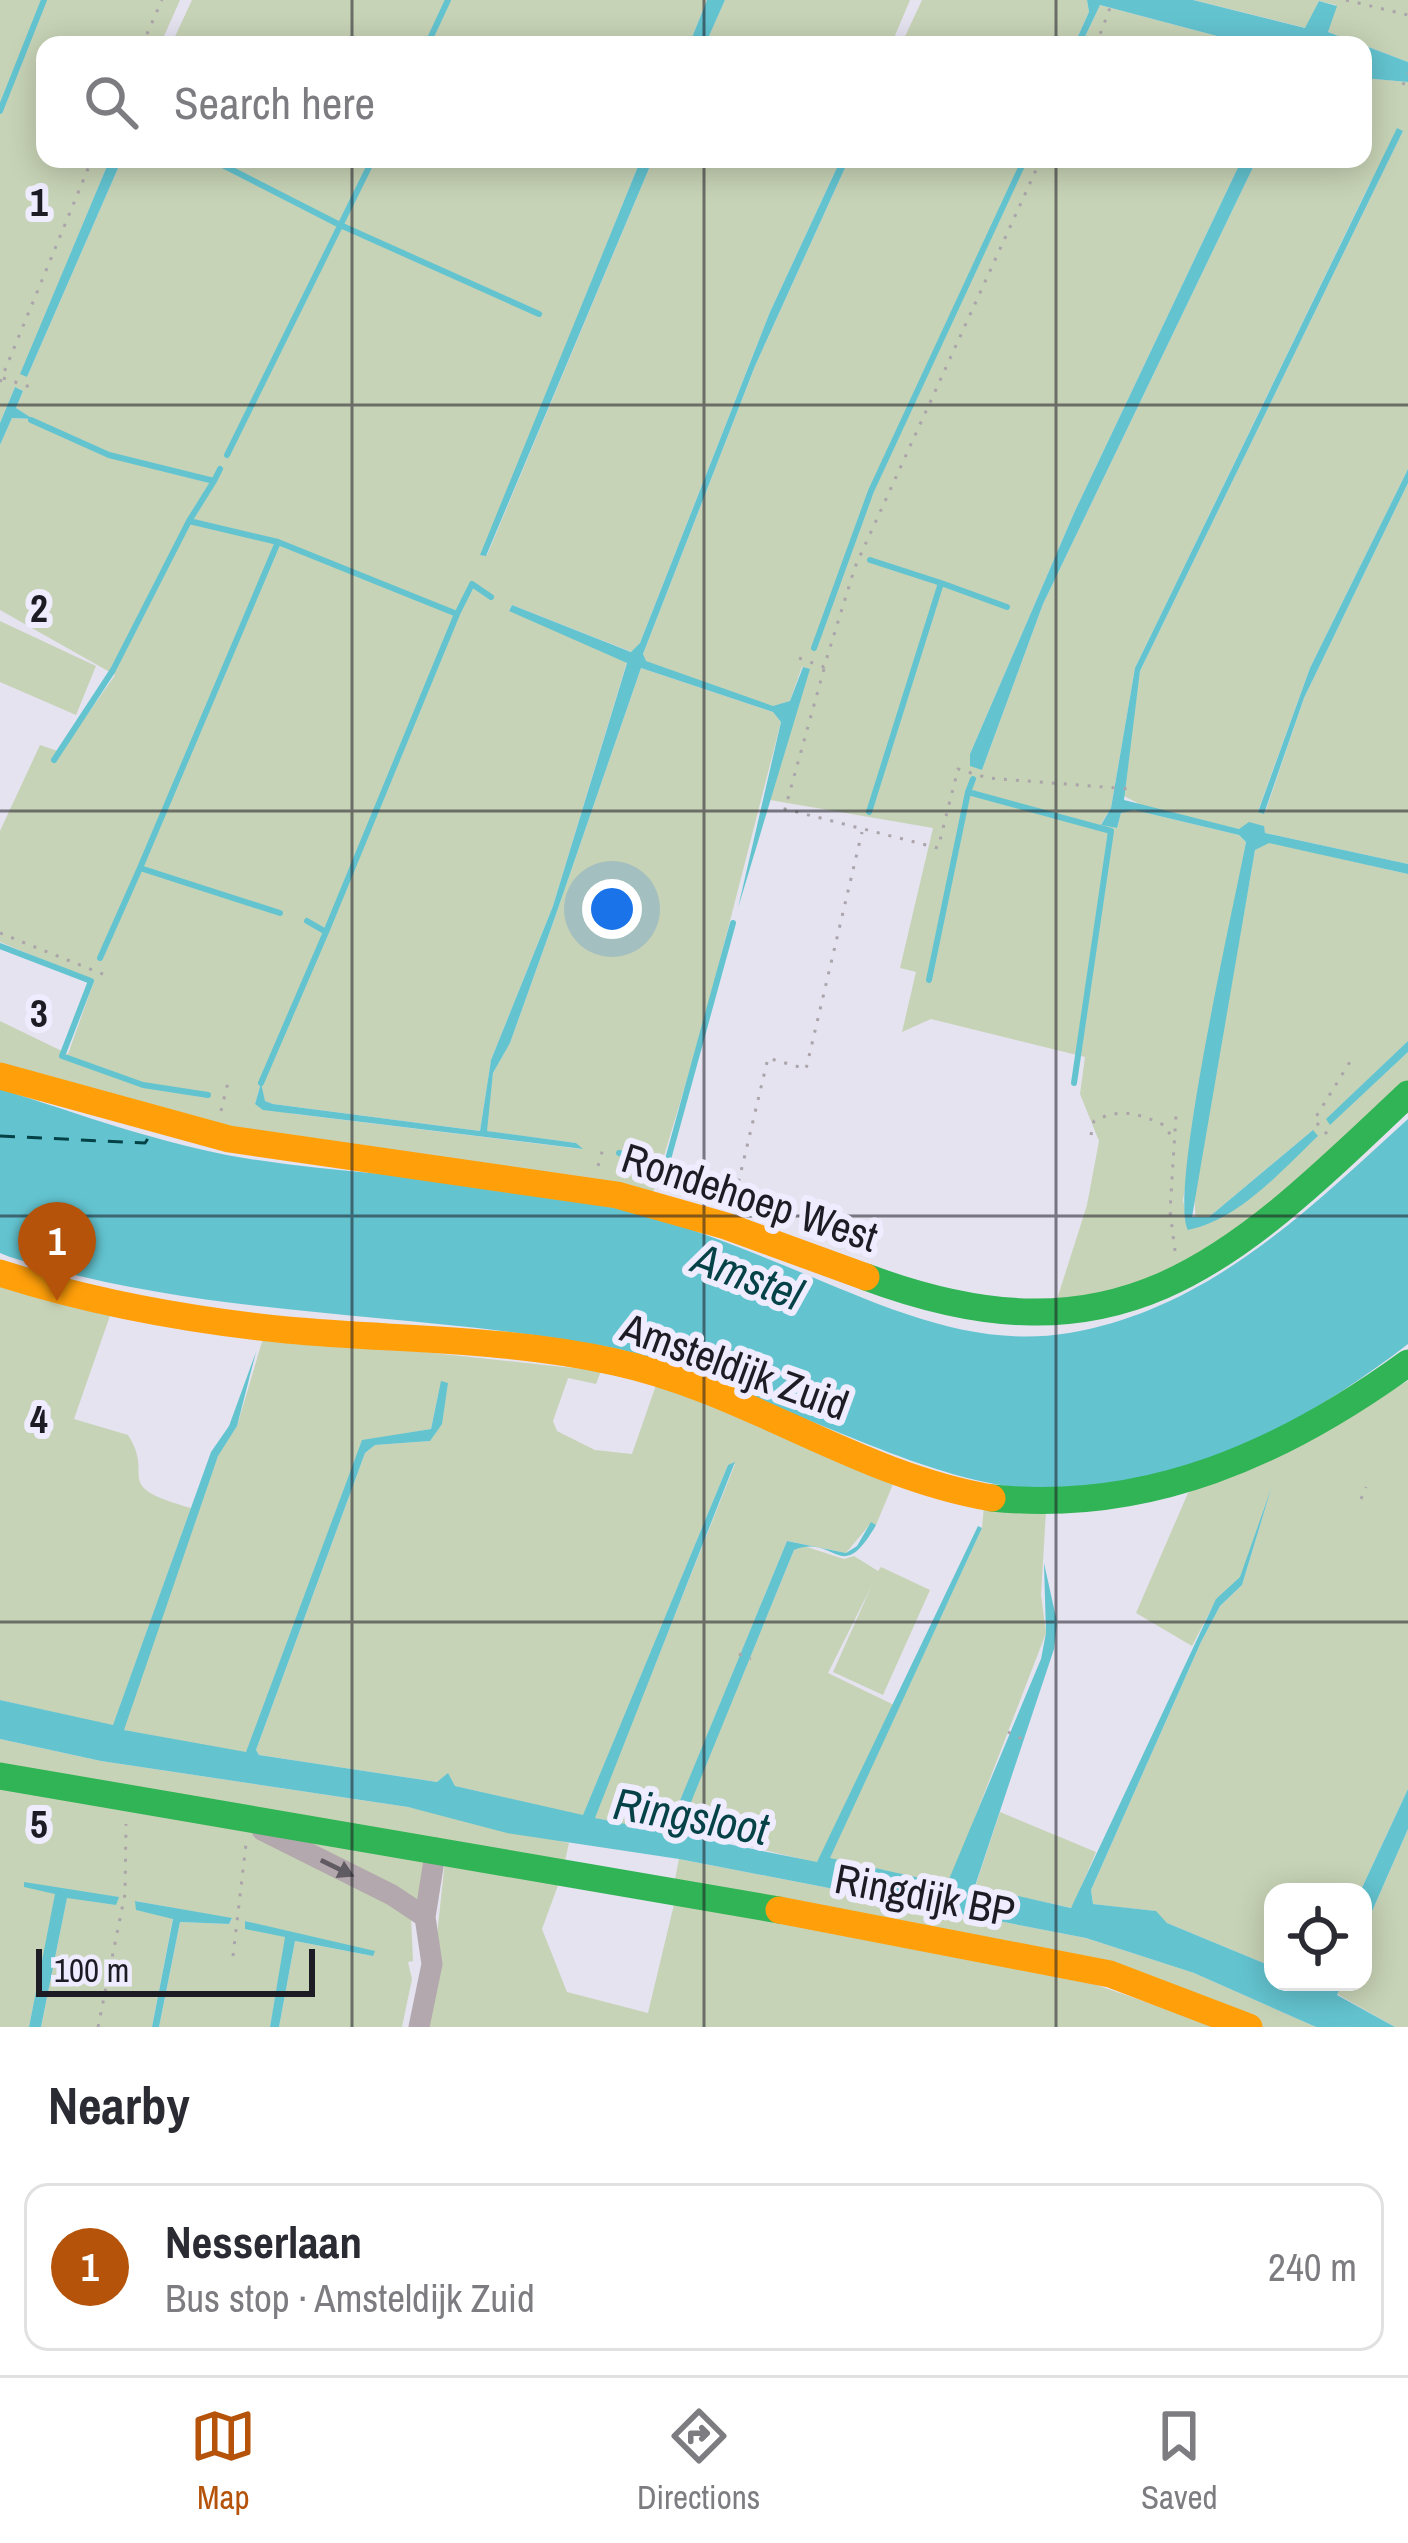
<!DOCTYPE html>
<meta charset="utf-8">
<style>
:root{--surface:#fff;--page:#f2f2f3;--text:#2b2b33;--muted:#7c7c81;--line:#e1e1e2;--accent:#b45309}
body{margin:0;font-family:"Archivo Narrow",sans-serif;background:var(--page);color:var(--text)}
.controls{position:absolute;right:36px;bottom:36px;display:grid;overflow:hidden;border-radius:24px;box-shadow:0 6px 30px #0003}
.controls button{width:108px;height:108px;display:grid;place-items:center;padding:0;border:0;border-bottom:3px solid var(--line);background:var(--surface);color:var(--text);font:60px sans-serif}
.scale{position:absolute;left:36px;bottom:30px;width:279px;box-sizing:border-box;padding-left:12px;border:6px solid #1d1c24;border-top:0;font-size:33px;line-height:42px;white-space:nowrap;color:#1d1c24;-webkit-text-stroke:9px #eeecfe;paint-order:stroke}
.you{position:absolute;left:612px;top:909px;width:42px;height:42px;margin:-30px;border:9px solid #fff;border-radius:50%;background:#1a73e8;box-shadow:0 0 0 18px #1a73e833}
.badge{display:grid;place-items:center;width:78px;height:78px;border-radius:50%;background:var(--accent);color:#fff;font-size:39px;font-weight:700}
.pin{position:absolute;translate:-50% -99px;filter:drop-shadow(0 3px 6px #0008)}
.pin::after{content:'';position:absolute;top:63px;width:42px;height:36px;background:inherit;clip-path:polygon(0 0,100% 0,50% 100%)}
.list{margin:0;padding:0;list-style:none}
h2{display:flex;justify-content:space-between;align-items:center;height:156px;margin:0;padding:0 48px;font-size:51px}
h2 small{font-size:39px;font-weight:400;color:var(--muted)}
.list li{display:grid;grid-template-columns:78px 1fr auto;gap:36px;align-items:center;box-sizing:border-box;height:168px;margin:0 24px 24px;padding:0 24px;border:3px solid var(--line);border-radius:24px}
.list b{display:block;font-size:45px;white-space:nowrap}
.list p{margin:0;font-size:39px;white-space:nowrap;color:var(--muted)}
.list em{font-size:39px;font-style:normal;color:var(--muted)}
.icon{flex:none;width:66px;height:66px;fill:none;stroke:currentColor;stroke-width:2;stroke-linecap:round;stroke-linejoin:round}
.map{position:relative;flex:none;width:1408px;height:2027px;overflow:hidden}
.search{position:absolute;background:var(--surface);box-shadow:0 6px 30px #0003;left:36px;right:36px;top:36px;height:132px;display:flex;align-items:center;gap:30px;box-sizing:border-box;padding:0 42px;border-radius:24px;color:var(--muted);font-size:45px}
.sheet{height:348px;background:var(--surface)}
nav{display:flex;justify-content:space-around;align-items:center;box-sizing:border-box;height:168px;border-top:3px solid var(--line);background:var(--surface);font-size:33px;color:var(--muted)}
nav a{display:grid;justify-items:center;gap:6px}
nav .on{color:var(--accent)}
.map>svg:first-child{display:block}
.green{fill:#c7d3b6}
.water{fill:#63c4d0}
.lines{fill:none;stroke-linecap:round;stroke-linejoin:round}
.stream{stroke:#63c4d0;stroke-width:6}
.ferry{stroke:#054247;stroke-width:3;stroke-dasharray:15 12;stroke-linecap:butt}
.path{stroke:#aba4aa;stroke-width:3;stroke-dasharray:3 9;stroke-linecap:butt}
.street{stroke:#b3a8ae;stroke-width:21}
.fast{stroke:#30b455;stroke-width:27}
.slow{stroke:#ff9f0a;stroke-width:27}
.oneway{fill:#605b62}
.grid{fill:none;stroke:#1d1c24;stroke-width:3;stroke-opacity:0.55}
.labels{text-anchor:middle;stroke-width:12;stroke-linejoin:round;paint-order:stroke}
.street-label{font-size:42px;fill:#1d1c24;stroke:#eeecfe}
.water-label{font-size:45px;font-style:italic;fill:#054247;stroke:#eeecfe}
.grid-label{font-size:39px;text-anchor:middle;font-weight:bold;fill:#1d1c24;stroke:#eeecfe;stroke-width:12;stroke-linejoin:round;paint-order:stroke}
</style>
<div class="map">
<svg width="1408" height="2027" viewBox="0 0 1408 2027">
<rect width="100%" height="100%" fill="#e5e3f0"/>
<path class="green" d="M0,0H180L160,45H45V159H110L21,373L27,377L122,159H641L481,555H487L653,159H841L770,312L640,643L632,652L512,605L509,610L627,662L553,906L491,1060L480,1131L273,1104L265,1101L260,1086L255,1104L295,1114L581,1149L576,1143L486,1131L493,1073L510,1043L554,920L641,668L773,712L781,722L702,1030L651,1199L305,1146L0,1068V1021L68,1054L94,981L0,942V831L40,745L61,752L115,675L0,610V445L12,418L32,419L16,408L23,391L15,387L0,423Z
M192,0H707L689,45H171Z
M725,0H910L891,45H705Z
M922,0H1087L1089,12L1074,45H901Z
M1193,0H1408V62L1328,32L1336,5L1319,1L1306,28Z
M1100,5L1251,45H1081Z
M1363,78L1408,82V469L1310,668L1258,811L1265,813L1304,698L1408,483V864L1265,833L1263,826L1250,823L1239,829L1151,810L1122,795L1140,671L1403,131L1370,183L1135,668L1111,808L1101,824L1117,828L1121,813L1134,810L1239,835L1246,842L1183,1200L1189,1230L1258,1192L1313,1130L1209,1217L1196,1221L1194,1195L1255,850L1268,842L1408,874V1041L1327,1119L1330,1124L1408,1052V1100L1169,1283L1052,1315L1087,1205L1099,1141L1080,1094L1085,1057L931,1019L902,1032L916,972L900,968L933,828L770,800L809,669L802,667L790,701L773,707L645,661L643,654L755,366L849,159H1242L1074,513L970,754L982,770L1043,604L1257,159H1363Z
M0,621L96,666L76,715L0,682Z
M0,1280L112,1310L74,1419L128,1435C156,1478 109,1485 191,1508L113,1726L0,1700Z
M264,1335L601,1371L596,1384L568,1378L553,1421L557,1431L595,1450L632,1454L656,1385L896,1477L876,1525L871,1523L846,1553L787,1541L667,1833L594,1818L735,1464L728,1465L583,1816L455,1786L448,1774L437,1782L259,1755L256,1750L365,1453L375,1445L430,1441L441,1382L431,1429L362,1441L246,1753L123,1730L218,1455L237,1426Z
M1408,1381V1789L1360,1892H1273V1967L1167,1923L1155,1911L1093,1904L1091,1890L1201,1642L1220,1606L1242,1585L1272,1486L1241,1577L1216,1600L1192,1646L1136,1613L1188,1493Z
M984,1505L1046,1511L1041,1595L1046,1633L954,1872L946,1884L834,1864L829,1858L982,1528Z
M804,1546L844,1559L854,1556L878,1571L881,1567L930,1590L883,1695L833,1672L872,1585L828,1673L894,1705L817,1863L691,1832L677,1835L794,1550Z
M0,1739L101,1761L408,1807L569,1843L564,1865L0,1773Z
M0,1787L246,1823L411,1916L413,1961L408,1962L412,1979L402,2027H279L295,1941L373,1956L246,1921V1929L286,1936L270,2027H159L180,1922L229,1924L232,1919L136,1901L137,1910L173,1918L152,2027H41L67,1897L115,1905L24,1887L56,1893L29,2027H0Z
M1000,1812L1096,1852L1072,1908L975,1887Z
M1408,1829V2027H1395L1337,1994L1342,1982H1363V1932Z
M283,1830L429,1857L423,1904Z
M679,1859L1086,1938L1194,1973L1316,2027H1254L1196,2001L674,1884Z
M445,1861L560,1880L542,1929L567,1992L648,2013L675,1900L1085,1981L1218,2027H427Z"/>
<path class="water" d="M707,0H725L705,45H689Z
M1087,0H1193L1305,28L1319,1L1337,6L1328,32L1362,45H1251L1100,5L1081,45H1074L1089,12Z
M1363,45L1408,62V82L1363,78Z
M1397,128L1403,131L1140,671L1124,800L1239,829L1249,822L1264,826L1265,833L1408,864V874L1269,843L1255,850L1192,1217H1209L1313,1130L1318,1136C1282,1170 1239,1220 1188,1230C1168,1194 1235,901 1246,842L1239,835L1134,810L1121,813L1117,828L1101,825L1111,808L1135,668Z
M110,159H122L27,377L20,374Z
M641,159H653L486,556L480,555Z
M841,159H849L755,366L643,654L646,661L773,706L790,701L803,667L810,669L738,908L781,722L773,712L641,668L554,920L510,1043L493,1073L487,1131L576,1143L583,1149L263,1110L255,1104L261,1083L265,1101L273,1104L480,1131L491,1060L553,906L627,663L509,611L512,605L631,652L640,643L770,312Z
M1242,159H1257L1043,604L982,770L970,766V754L1074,513Z
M15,387L23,391L16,408L33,419L12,418L0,445V423Z
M1408,469V483L1304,698L1264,814L1258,812L1310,668Z
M1408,1041V1052L1330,1125L1326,1119Z
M0,1089C80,1114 160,1144 244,1158C365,1178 492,1176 612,1206C675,1221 740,1247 800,1272C885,1307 973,1349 1069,1333C1209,1309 1307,1211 1408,1119V1344C1289,1436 1136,1516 980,1481C918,1467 859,1440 800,1417C737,1392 670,1358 603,1346C403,1310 208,1319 10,1257L0,1253Z
M256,1352L237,1426L218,1456L124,1730L246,1752L362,1440L431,1429L441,1381L448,1383L442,1424L430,1441L375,1445L365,1453L256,1750L259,1755L437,1782L448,1773L455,1786L583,1815L728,1465L735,1462L595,1818L667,1832L787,1541L846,1553L857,1546L871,1522L876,1525C840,1588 836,1533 794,1550L678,1834L817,1862L978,1526L982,1528L830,1858L947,1884L1041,1659L1046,1633L1044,1563L1057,1622L1054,1649L975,1886L1071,1908L1216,1599L1240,1577L1272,1486L1242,1585L1220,1606L1201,1642L1091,1890L1093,1904L1156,1911L1167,1923L1273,1967V1982H1342L1337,1995L1395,2027H1316L1194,1973L1086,1938L679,1859L507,1833L408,1807L101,1761L0,1739V1700L113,1725L211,1452L229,1426Z
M1408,1789V1829L1363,1932L1360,1892Z
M24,1882L119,1897L116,1905L67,1898L41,2027H29L55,1894L24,1887Z
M135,1901L232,1918L229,1924L180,1922L159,2027H152L173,1919L136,1910Z
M245,1921L375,1951L373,1956L295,1941L279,2027H270L285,1937L245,1929Z"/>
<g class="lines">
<path class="stream" d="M427,45L448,0
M0,111L44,0
M211,159L338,224L539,314
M31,420L109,455L214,481L220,469
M227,455L373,159
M214,481L189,521L278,542L457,614
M941,583L1007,607
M814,648L871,491L1025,159
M54,760L113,670L189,521
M968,792L973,779
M869,812L941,583L870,560
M140,868L278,542
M326,932L457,614L472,584L491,597
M0,946L91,981L62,1056L143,1085L208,1095
M100,958L140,868L280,913
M929,980L968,792L1111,831L1074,1083
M261,1083L326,932L307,921
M619,1153L667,1163L733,923"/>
<path class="ferry" d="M0,1136L145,1143L149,1137"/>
<path class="path" d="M1346,0L1408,15
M142,45L162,0
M1096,45L1113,0
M1403,85L1408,73
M3,378L36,389
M0,382L92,159
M799,658L824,667L855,567L1041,159
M824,669L785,809L938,848L958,769L988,778L1130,789
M0,933L105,975
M221,1111L229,1078
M1327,1134L1314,1120L1353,1057
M1091,1135L1094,1121C1121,1107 1140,1114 1166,1126L1172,1139
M598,1166L604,1145
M733,1205L768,1058L806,1069L862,832
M1175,1251L1170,1211L1176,1115
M1361,1499L1366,1487
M739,1654L751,1659
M1008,1732L1026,1741
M233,1956L246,1844
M98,2027L125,1894L126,1824"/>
<path class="street" d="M262,1830L392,1895L425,1917
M419,2027L432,1964L425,1917L436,1848"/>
<path class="fast" d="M866,1277C1121,1372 1231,1262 1408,1094
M992,1498C1149,1514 1284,1453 1408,1363
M0,1776L779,1910"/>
<path class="slow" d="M0,1076L229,1139L617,1195L726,1226L866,1277
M0,1273C94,1303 188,1320 287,1330C395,1340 508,1338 615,1362C746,1390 859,1476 992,1498
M779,1910L1110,1974L1249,2027"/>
</g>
<defs><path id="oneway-solid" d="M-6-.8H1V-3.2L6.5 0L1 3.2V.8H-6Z" transform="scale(3)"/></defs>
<use class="oneway" href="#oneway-solid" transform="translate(337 1868) rotate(26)"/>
<path class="grid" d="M352,0V45M704,0V45M1056,0V45M352,159V2027M704,159V2027M1056,159V2027M0,405H1408M0,811H1408M0,1216H1408M0,1622H1408"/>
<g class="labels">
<g class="street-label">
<text transform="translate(750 1197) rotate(18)" y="15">Rondehoep West</text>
<text transform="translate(735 1366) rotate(20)" y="15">Amsteldijk Zuid</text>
<text transform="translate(925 1895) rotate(11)" y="15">Ringdijk BP</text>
</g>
<g class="water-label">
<text transform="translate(748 1276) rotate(21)" y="16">Amstel</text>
<text transform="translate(691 1816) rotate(10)" y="16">Ringsloot</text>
</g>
</g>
<g class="grid-label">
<text x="39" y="216">1</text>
<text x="39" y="622">2</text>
<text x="39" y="1027">3</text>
<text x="39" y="1433">4</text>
<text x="39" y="1838">5</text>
</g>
</svg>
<div class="controls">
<button><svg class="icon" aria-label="locate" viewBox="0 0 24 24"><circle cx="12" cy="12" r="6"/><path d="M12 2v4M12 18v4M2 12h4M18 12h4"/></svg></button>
</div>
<div class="scale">100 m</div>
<div class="you"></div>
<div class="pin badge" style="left:57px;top:1301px">1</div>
<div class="search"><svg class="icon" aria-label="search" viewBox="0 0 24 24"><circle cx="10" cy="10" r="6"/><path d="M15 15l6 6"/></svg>Search here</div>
</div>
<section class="sheet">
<h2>Nearby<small></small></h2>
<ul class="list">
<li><span class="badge">1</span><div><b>Nesserlaan</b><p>Bus stop · Amsteldijk Zuid</p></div><em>240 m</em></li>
</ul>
</section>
<nav>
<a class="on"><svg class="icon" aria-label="map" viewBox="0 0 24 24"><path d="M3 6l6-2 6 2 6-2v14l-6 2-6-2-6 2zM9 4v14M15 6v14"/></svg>Map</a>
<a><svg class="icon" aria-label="directions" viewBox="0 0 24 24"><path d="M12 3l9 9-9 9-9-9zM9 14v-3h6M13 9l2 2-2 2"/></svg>Directions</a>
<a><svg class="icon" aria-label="saved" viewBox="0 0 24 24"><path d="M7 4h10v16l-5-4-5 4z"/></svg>Saved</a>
</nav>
